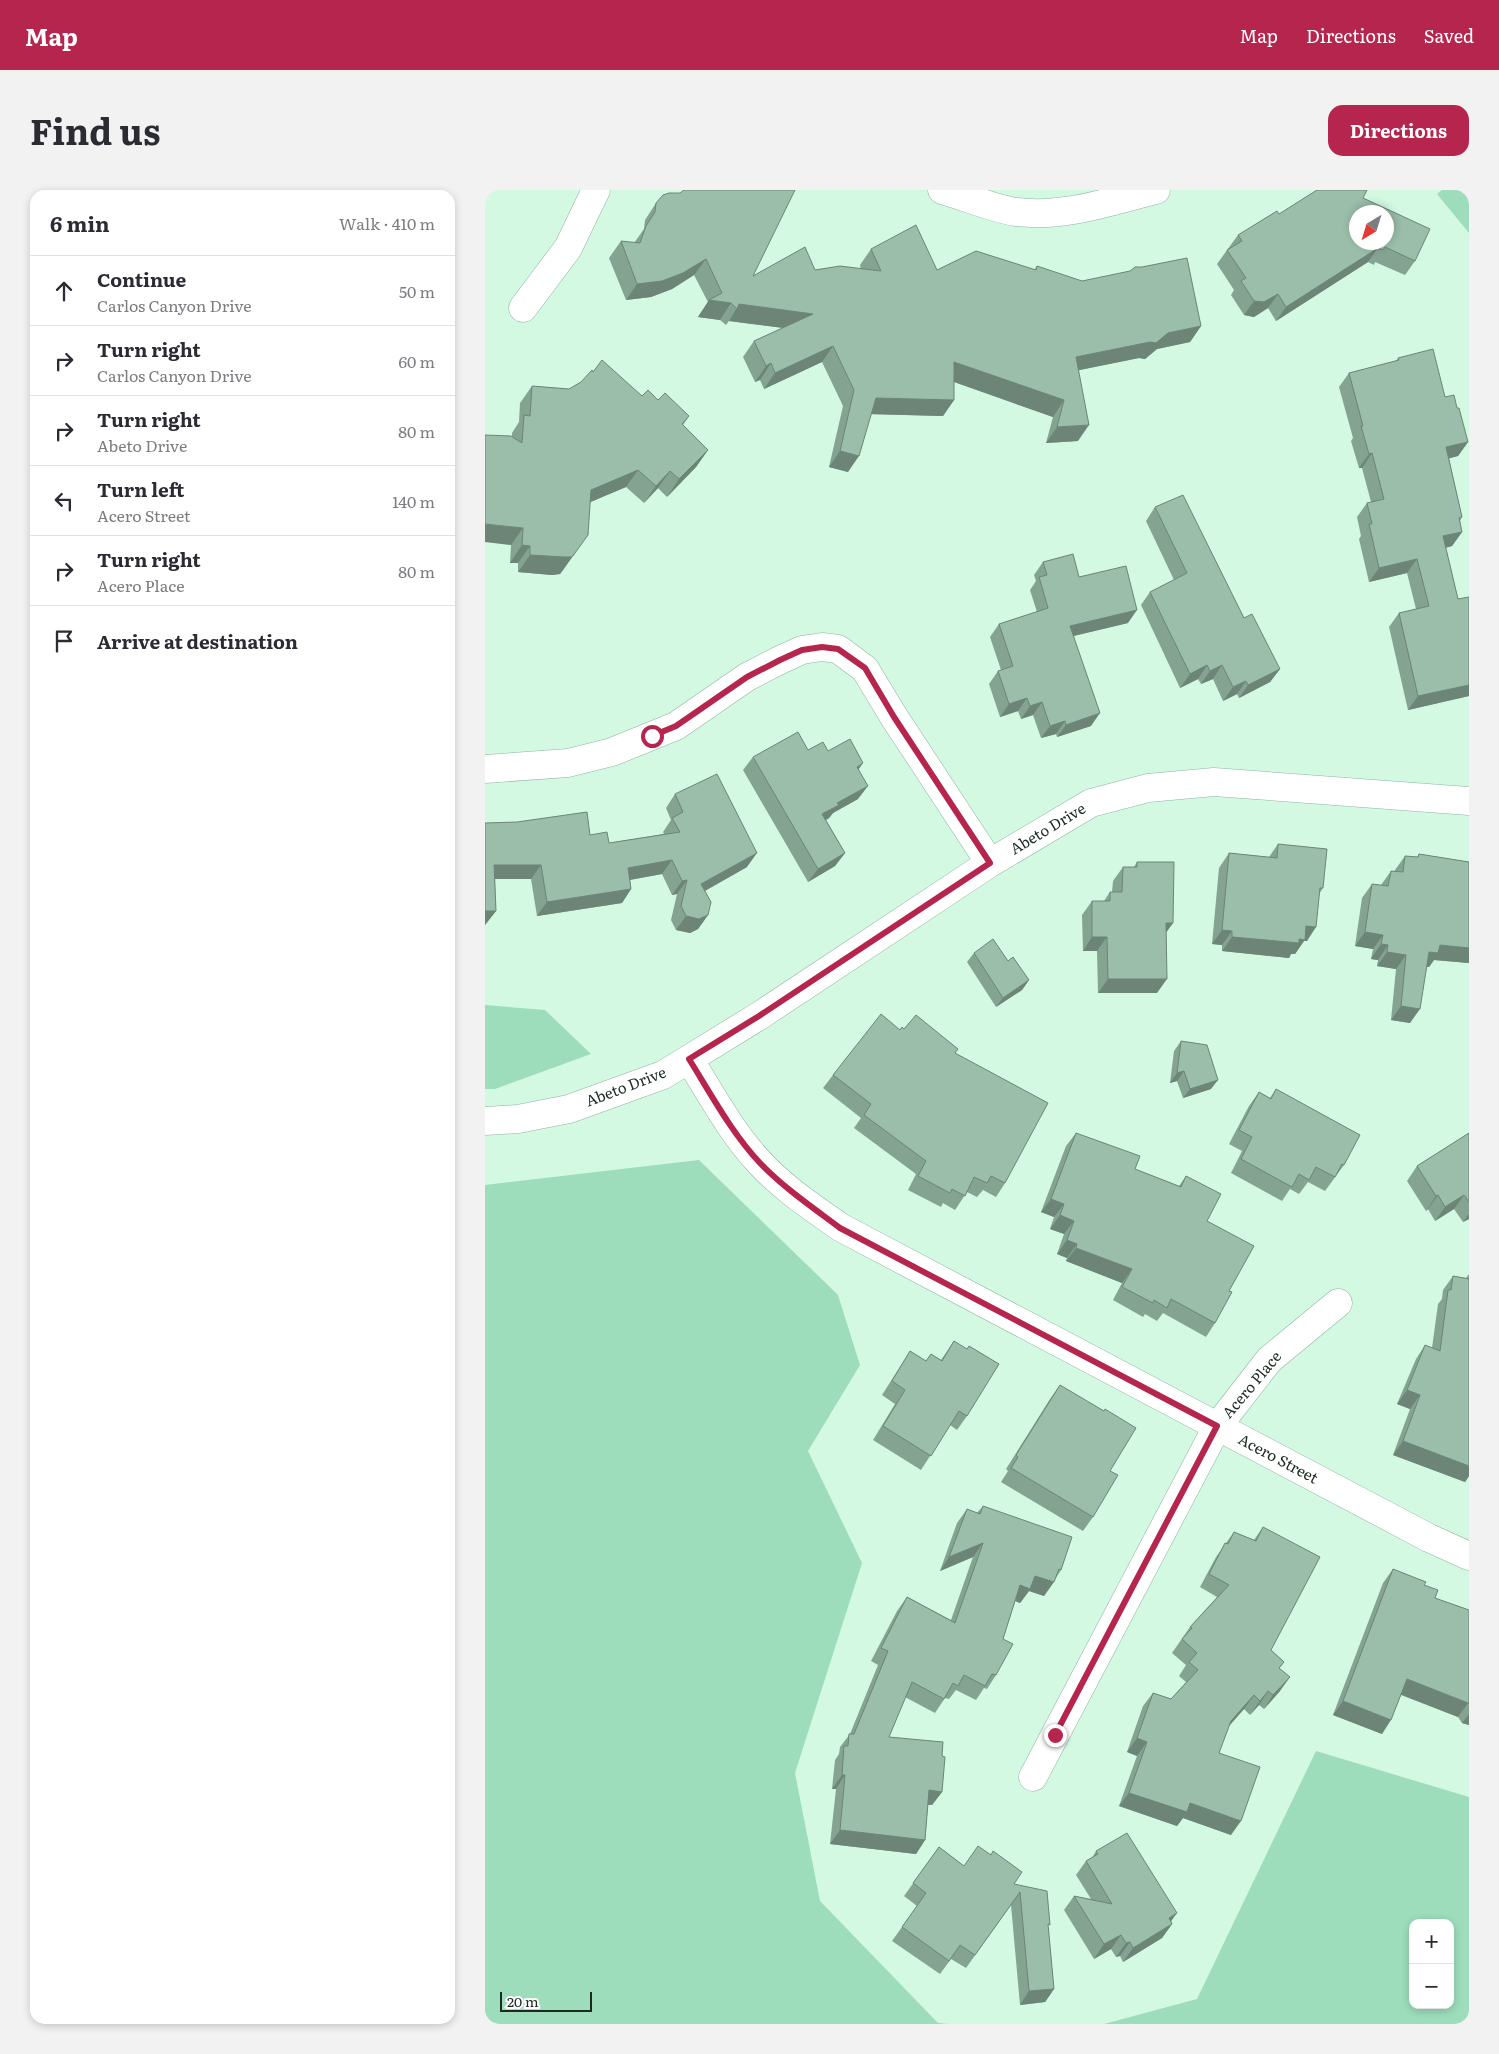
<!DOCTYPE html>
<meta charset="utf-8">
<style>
:root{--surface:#fff;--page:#f2f2f3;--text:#2b2b33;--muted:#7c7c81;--line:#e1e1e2;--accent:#b5254e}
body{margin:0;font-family:Literata,serif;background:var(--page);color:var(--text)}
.controls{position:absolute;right:15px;bottom:15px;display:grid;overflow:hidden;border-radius:10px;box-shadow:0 2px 8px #0003}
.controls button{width:45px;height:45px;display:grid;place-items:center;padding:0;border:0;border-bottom:1px solid var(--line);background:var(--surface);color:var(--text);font:25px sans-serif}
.compass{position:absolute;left:864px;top:15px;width:45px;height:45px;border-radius:50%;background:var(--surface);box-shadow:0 2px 8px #0003;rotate:218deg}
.scale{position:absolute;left:15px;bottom:12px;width:92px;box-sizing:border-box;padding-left:5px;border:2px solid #1c2a22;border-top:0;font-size:14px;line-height:18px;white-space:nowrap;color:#1c2a22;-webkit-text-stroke:4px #fff;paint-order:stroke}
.stop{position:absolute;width:15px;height:15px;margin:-11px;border:4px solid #b5254e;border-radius:50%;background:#fff}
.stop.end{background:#b5254e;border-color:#fff;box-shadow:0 1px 5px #0008}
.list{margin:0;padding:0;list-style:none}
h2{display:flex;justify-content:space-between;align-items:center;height:65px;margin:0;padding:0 20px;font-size:21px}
h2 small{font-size:16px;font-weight:400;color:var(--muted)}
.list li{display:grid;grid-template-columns:32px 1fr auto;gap:15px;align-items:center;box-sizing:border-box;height:70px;padding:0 20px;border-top:1px solid var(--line)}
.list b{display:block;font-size:19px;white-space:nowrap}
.list p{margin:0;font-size:16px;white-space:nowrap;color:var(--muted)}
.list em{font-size:16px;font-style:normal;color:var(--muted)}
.icon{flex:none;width:28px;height:28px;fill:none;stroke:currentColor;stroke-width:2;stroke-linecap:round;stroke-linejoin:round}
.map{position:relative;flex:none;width:984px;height:1834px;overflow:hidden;border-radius:15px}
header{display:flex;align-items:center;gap:30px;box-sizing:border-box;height:70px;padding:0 25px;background:var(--accent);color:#fff}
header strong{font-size:24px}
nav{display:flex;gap:28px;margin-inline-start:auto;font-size:18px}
.intro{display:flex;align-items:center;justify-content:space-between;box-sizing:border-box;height:120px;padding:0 30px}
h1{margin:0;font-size:35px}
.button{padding:12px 22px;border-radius:15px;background:var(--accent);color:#fff;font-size:18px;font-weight:700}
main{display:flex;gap:30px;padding:0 30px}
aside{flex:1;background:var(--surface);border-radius:15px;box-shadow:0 2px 8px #0003}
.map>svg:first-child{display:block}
.green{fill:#9dddbb;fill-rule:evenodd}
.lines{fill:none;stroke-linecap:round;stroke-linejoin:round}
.minor-casing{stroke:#90b4a0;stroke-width:29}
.minor{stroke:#fff;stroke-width:28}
.wall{fill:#84a391}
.shaded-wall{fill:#6c8576}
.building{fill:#9abea9;stroke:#6c8576;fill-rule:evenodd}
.route{stroke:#b5254e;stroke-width:6}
.labels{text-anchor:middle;stroke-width:5;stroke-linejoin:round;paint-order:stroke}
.street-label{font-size:15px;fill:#1c2a22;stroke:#fff}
</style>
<header>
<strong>Map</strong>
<nav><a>Map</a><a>Directions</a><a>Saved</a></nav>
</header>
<div class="intro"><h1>Find us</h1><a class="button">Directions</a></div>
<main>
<aside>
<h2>6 min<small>Walk · 410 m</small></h2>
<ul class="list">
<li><svg class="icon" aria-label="ahead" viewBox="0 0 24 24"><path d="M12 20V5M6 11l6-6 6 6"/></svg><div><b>Continue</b><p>Carlos Canyon Drive</p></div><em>50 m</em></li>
<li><svg class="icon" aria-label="right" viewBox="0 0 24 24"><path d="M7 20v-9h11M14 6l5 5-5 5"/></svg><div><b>Turn right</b><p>Carlos Canyon Drive</p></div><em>60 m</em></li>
<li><svg class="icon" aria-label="right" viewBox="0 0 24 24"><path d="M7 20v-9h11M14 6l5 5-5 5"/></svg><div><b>Turn right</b><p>Abeto Drive</p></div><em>80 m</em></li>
<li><svg class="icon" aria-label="left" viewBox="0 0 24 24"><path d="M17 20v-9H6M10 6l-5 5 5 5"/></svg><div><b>Turn left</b><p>Acero Street</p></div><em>140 m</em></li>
<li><svg class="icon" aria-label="right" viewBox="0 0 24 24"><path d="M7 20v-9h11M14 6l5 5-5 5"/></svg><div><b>Turn right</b><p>Acero Place</p></div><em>80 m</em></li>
<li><svg class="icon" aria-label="arrive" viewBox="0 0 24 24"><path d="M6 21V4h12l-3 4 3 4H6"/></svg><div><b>Arrive at destination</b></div></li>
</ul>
</aside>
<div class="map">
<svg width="984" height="1834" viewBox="0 0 984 1834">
<rect width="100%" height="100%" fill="#d3f9e3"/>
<path class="green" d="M957,0H984V43L952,4Z
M0,815L60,820L106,864L10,899H0Z
M214,970L353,1105L375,1175L323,1261L377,1373L310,1583L335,1711L453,1833L464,1834H0V995Z
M831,1561L984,1607V1834H619L712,1809ZM928,1733H965V1815H928Z"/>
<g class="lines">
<g class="minor-casing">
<path id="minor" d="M457,0C482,7 506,18 531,22C579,28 626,11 671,0
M38,118L83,58L111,0
M0,579L83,573L127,562L191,536L262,487L295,470L317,460L337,457L353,459L380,479L409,527L505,673
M204,869C226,904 246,942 275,973C298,998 327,1017 355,1037L944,1348L984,1366
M0,931L33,929L84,919L178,885L274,826L505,673L606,613L663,598L729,592L984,611
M548,1587L732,1237L784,1170L853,1113"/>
</g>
<use href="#minor" class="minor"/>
</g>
<path class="wall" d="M195,3L268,86L330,80L376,79L375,75L386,59L452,80H549L552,76L716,136L705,152L672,159L660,169L654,168L594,180L593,251L561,253L568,227L469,192V210L458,226L386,224L363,282L344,277L358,216L337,172L279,199L275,190L270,192L258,167L269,151L298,138L244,131L241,135L235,130L213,127L223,112L209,85L187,99L166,107L141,110L124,68L136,51L149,53L159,39L160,30L171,13Z
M878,8L930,71L920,85L890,72L889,75L883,72L791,131L783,118L769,127L759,125L746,105L749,100L732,74L753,45L794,24Z
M913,168L960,207L972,218L983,252L973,266L964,268L977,327L975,331L977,342L967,356L961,358L973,409L984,407V506L923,520L904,437L914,423L931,419L922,383L884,392L874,349L876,346L872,327L882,313L886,312L877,278H874L866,251L868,248L854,197L864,183L911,171Z
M108,182L157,206L173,210L204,226L198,235L223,260L211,277L182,307L173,298L159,313L141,297L105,312L90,363L78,380L75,384L67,385L33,382V373H25L26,355L27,246V243L34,232L35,213L47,196L84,199L96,192Z
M670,317L759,428L795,479L785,492L754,508L752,504L738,511L728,489L716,494L713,489L695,498L656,415L665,402L689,390L661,331Z
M558,372L594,387L643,433L588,446L606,536L572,547L571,544L556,548L548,525L536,529L533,521L515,527L504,494L513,481L516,480L505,447L514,434L552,422L545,400L551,391L549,385Z
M323,560L343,561L373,580V609L348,623L344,628L341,630L360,663L350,676L323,692L258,580L268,567Z
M190,604L262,677L220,701L223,725L213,739L205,743L191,740L186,730L192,704L187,705L177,684L145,690L146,699L137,713L52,726L46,689H10L11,721L0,735V633L105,645L124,653L179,644L178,642L186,630L181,618Z
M793,654L838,698L834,704L822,751H819L810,764H806L804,768L737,761V755L727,754L734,678L744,663L784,667Z
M934,664L984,672V773L949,770L944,777H942L925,833L906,830L911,779L892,776L893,770L886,769L888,759L870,756L877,708L887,694L896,695L906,681H910V680L920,666L932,667Z
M652,672L688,733L681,742L672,803H613L612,761H598L597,725L607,711H619L625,702H627L628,691L638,677H649Z
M489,763L523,771L544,790L537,800L511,817L482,772Z
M419,839L470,863L520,993L511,1007L498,1000L492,1007L482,1002L470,1020L458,1013L456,1017L423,1000L431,984L369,938L376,928L338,898L348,885L415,840Z
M696,851L726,899L698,908L692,891L685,893L689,861Z
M791,899L859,975L840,1001L823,992L814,1004L805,999L797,1011L746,983L757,961L744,954L764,916L774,902L785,908Z
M591,943L650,979L694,996L701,986L722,1031L744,1101L730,1133L721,1147L678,1123L672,1131L660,1124L658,1127L628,1110L637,1093L581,1071L582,1068L572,1064L579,1044L565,1039L569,1027L556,1022L581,956Z
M984,943V1029L978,1032L969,1019L950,1031L943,1019L941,1021L922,991L932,976Z
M984,1084V1286L980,1292L908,1265L925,1219L912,1214L931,1169L940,1155L947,1158L953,1114L957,1109L958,1100L968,1086L981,1088Z
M469,1151L482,1226L472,1240L465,1235L436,1280L388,1250L410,1214L397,1205L425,1161L441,1171L446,1164L456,1170Z
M575,1195L625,1281L608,1327L598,1341L516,1292L523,1281L521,1279L565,1209Z
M498,1316L576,1380L559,1406L544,1401L535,1413L530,1411L518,1449L511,1485L502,1499L499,1498L491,1510L471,1500L464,1509L460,1508L450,1523L420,1507L404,1547L457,1566V1602L447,1615H443L440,1650L431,1664L345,1654L351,1599H347L350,1570L354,1564L355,1557L365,1544L393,1475L386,1471L412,1421L422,1407L466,1430L488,1367L455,1381L472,1333L482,1319L492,1323Z
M778,1337L786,1460L799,1472L794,1478L795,1501L779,1519L774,1515L765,1525L759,1519L744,1536L734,1563L746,1645L698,1628L692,1636L634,1616L652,1566L642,1562L658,1516L668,1503L686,1509L701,1492L694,1486L701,1475L687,1463L705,1437L732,1407L715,1397L731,1367L749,1342L769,1350Z
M908,1379L939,1395L950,1408L984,1420V1535L977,1533L973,1527L916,1505L897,1544L848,1525L898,1393Z
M454,1657L479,1676L529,1694L563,1738L569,1799L560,1812L535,1815L526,1715L481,1778L466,1769L455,1784L407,1751L432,1716L419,1706Z
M611,1661L686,1731L687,1734L677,1748L638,1772L635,1766L631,1767L626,1759L609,1769L579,1720L589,1706L606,1709L591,1685L601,1671L607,1668Z"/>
<path class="shaded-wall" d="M893,58L883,72L791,131L801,117Z
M221,69L209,85L187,99L166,107L141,110L152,94Z
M793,104L783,118L769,127L759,125L769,111Z
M224,110L246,113L235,130L213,127Z
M254,114L328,124L316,140L244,131Z
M716,136L705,152L672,159L660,169L654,168L580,183L591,167L665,152L683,143Z
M348,156L337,172L279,199L290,183Z
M469,172L579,210L568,227L458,188Z
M286,173L275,190L270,192L281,176Z
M391,208L469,210L458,226L380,224Z
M604,235L593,251L561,253L572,237Z
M983,252L973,266L951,272L961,257Z
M223,260L211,277L182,307L194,289Z
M355,261L374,266L363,282L344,277Z
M887,263L877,278H874L884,264Z
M153,280L141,297L94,317L106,300Z
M185,281L173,298L159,313L171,296Z
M0,334L38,338L26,355L0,352Z
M977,342L967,356L949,360L958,346Z
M37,355L45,356L33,373H25Z
M90,363L78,380L75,384L67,385L33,382L45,365Z
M932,369L922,383L884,392L894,378Z
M652,420L643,433L576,449L585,436Z
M722,475L713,489L695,498L705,484Z
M737,475L728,489L716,494L725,481Z
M795,479L785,492L754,508L763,495Z
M761,491L752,504L738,511L748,497Z
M984,495V506L923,520L933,506Z
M542,508L533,521L515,527L524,514Z
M557,512L548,525L536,529L545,516Z
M615,523L606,536L572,547L581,535Z
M580,531L571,544L556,548L565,536Z
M378,573L369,586L372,577Z
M383,596L373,609L348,623L344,628L328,638L337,624L352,613Z
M272,663L262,677L207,708L216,694Z
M360,663L350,676L323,692L333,679Z
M187,670L177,684L133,692L143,678Z
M9,675H56L46,689H0Z
M202,690L192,704L187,705L197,691Z
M146,699L137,713L52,726L62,712Z
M0,721H11L0,735Z
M223,725L213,739L205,743L191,740L201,726Z
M681,733H688L678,747Z
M821,736L831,737L822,751H819L810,764H806L804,768L737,761L747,747Z
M737,740L747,741L737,755L727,754Z
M880,742L898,745L888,759L870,756Z
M607,747H622L612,761H598Z
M896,754L903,755L893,770L886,769Z
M955,755L984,758V773L949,770L944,777L935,776L944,762Z
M902,762L921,765L911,779L892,776Z
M623,789H682L672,803H613Z
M544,790L537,800L511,817L518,808Z
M916,816L935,819L925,833L906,830Z
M699,881L692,891L685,893L692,883Z
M733,890L726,899L698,908L705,899Z
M953,1005L943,1019L941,1021L951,1006Z
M979,1005L969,1019L950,1031L960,1017Z
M566,1009L579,1014L569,1027L556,1022Z
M984,1024V1029L978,1032Z
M575,1025L589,1031L579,1044L565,1039Z
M582,1050L592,1054L582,1068L572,1064Z
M591,1058L647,1079L637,1093L581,1071Z
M922,1200L935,1205L925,1219L912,1214Z
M918,1251L984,1276V1286L980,1292L908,1265Z
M498,1353L488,1367L455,1381L464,1367Z
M550,1386L569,1392L559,1406L544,1401L535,1413L526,1409L535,1395Z
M805,1487L795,1501L779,1519L788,1505Z
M922,1489L983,1513L973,1527L912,1503Z
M783,1501L774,1515L765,1525L775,1511Z
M769,1505L759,1519L736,1545L746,1531Z
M858,1511L906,1530L897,1544L848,1525Z
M984,1524V1535L977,1533Z
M652,1548L662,1552L652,1566L642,1562Z
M357,1585H360L351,1599H347Z
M444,1600L457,1602L447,1615L435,1614Z
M644,1603L705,1613L756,1631L746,1645L698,1628L692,1636L634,1616Z
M355,1640L440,1650L431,1664L345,1654Z
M692,1723L682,1737L684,1728Z
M687,1734L677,1748L638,1772L648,1758Z
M636,1745L626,1759L609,1769L619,1754Z
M645,1752L635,1766L631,1767L641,1753Z
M569,1799L560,1812L535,1815L544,1801Z"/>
<path class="building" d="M199,0H310L268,86L320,57L330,80L355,76L396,81L386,59L431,35L452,80L491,61L551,80L552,76L597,91L645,81L650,77H657L702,68L716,136L683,143L671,153L665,152L591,167L604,235L572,237L579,210L469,172V210L391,208L374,266L355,261L369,200L348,156L290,183L286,173L281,176L269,151L328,124L254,114L252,119L246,113L224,110L237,103L221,69L198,83L177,91L152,94L136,51L155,53L161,36L170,22L171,13L178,5L184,3H195Z
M832,0H882L878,8L945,39L930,71L900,57L898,60L893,58L801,117L793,104L779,112L769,111L756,91L761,88L742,60L757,51L753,45L792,21L794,24ZM872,22H902V52H872Z
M948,159L960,207L969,205L972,218H974L983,252L961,257L977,327L974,328L977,342L958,346L973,409L984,407V495L933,506L914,423L944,416L932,369L894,378L884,334H887L882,313L899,309L887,263L884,264L876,236H878L864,183L914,170L913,168Z
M117,170L157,206L163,200L173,210L180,203L204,226L197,234L223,260L194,289L185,281L171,296L153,280L106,300L103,345L90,363L87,367H79L45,365V356L37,355L38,338L0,334V245L26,246L37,253L39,225L45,226L47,196L84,199L96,192L107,180L108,182Z
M698,305L759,428L767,424L795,479L763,495L761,491L748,497L737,475L725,481L722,475L705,484L665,402L702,383L670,317Z
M588,364L594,387L641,376L652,420L585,436L615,523L581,535L580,531L565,536L557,512L545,516L542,508L524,514L513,481L528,476L514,434L563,418L554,387L562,385L558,372Z
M313,542L323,560L338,552L343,561L365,549L378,573L372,577L383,596L352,613L354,615L337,624L360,663L333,679L268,567Z
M232,584L272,663L216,694L226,712L223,725L214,729L201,726L196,716L202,690L197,691L187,670L143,678L146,699L62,712L56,675H9L11,721H0V633L32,632L102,622L105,645L122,642L124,653L195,642L187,628L198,622L190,604Z
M793,654L842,659L838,698H835L831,737L821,736L820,750L814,749V753L747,747V741L737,740L744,663L792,668Z
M934,664L984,672V758L955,755L953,763L944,762L935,819L916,816L921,765L902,762L903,755L896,754L898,745L880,742L887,694L903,696L906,681L918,682L920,666L933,667Z
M652,672H689L688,733H681L682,789H623L622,747H607V711H625V702H637L638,677H652Z
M508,749L523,771L528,767L544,790L518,808L489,763Z
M396,824L415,840L417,837L419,839L431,825L473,859L470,863L563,913L520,993L506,986L502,993L489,987L480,1006L467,999L465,1003L433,986L441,971L379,925L386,914L348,885Z
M696,851L722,855L733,890L705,899L699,881L692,883Z
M791,899L875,945L859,975L857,974L850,987L831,977L824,990L814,984L807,997L756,969L767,947L754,940L774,902L786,909Z
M591,943L655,966L650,979L696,997L701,986L736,1004L722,1031L769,1056L744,1101L747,1102L730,1133L686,1109L682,1118L669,1110L668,1113L637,1097L647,1079L591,1058L592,1054L582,1050L589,1031L575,1025L579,1014L566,1009Z
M984,943V1012L979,1005L960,1017L953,1005L951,1006L932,976Z
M968,1086L984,1089V1276L918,1251L935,1205L922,1200L940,1155L955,1161L963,1100H966Z
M469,1151L482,1159L484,1156L514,1174L482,1226L474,1221L446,1266L398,1236L420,1200L407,1191L425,1161L441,1171L446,1164L457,1171Z
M575,1195L619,1221L620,1219L651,1238L625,1281L633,1285L608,1327L526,1278L533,1267L531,1265Z
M498,1316L587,1347L576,1380L574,1379L569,1392L550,1386L545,1399L535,1395L518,1449L528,1454L511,1485L507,1484L500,1496L479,1485L473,1496L468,1493L459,1509L427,1492L404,1547L458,1552L457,1566L460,1567L457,1602L444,1600L440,1650L355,1640L360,1585H357L359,1556H363L364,1544H369L403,1461L396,1458L422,1407L470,1433L498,1353L464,1367L482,1319L495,1324Z
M778,1337L835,1367L786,1460L799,1472L794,1478L805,1487L788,1505L783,1501L775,1511L769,1505L746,1531L734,1563L775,1577L756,1631L705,1613L702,1622L644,1603L662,1552L652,1548L668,1503L686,1509L713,1480L704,1472L712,1463L697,1449L707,1438L705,1437L744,1395L724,1384L740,1353L743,1354L749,1342L771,1351Z
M908,1379L941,1392L939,1395L953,1400L950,1408L984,1420V1514L983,1513L922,1489L906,1530L858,1511Z
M642,1643L692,1723L684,1728L687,1734L648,1758L645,1752L641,1753L636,1745L619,1754L589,1706L627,1714L601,1671L613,1664L611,1661Z
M493,1656L506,1665L508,1661L537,1682L529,1694L562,1701L565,1735L563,1734L569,1799L544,1801L535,1702L490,1765L475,1755L464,1771L417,1737L441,1703L428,1693L454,1657L479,1676Z"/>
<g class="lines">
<path class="route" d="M167,546L191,536L262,487L295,470L317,460L337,457L353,459L380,478L409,527L505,673L274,826L204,869C226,904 246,942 275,973C299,998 327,1017 355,1038L732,1236L570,1545"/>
</g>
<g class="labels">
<g class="street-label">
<text transform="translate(563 639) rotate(-31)" y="5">Abeto Drive</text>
<text transform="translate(141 897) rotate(-21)" y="5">Abeto Drive</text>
<text transform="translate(767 1195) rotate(-50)" y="5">Acero Place</text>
<text transform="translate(793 1269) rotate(28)" y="5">Acero Street</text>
</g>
</g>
</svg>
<div class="controls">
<button>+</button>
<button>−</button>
</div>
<svg class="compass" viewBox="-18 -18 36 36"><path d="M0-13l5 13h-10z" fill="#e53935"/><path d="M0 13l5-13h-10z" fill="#7c7c81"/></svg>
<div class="scale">20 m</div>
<div class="stop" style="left:167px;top:546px"></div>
<div class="stop end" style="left:570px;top:1545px"></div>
</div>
</main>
